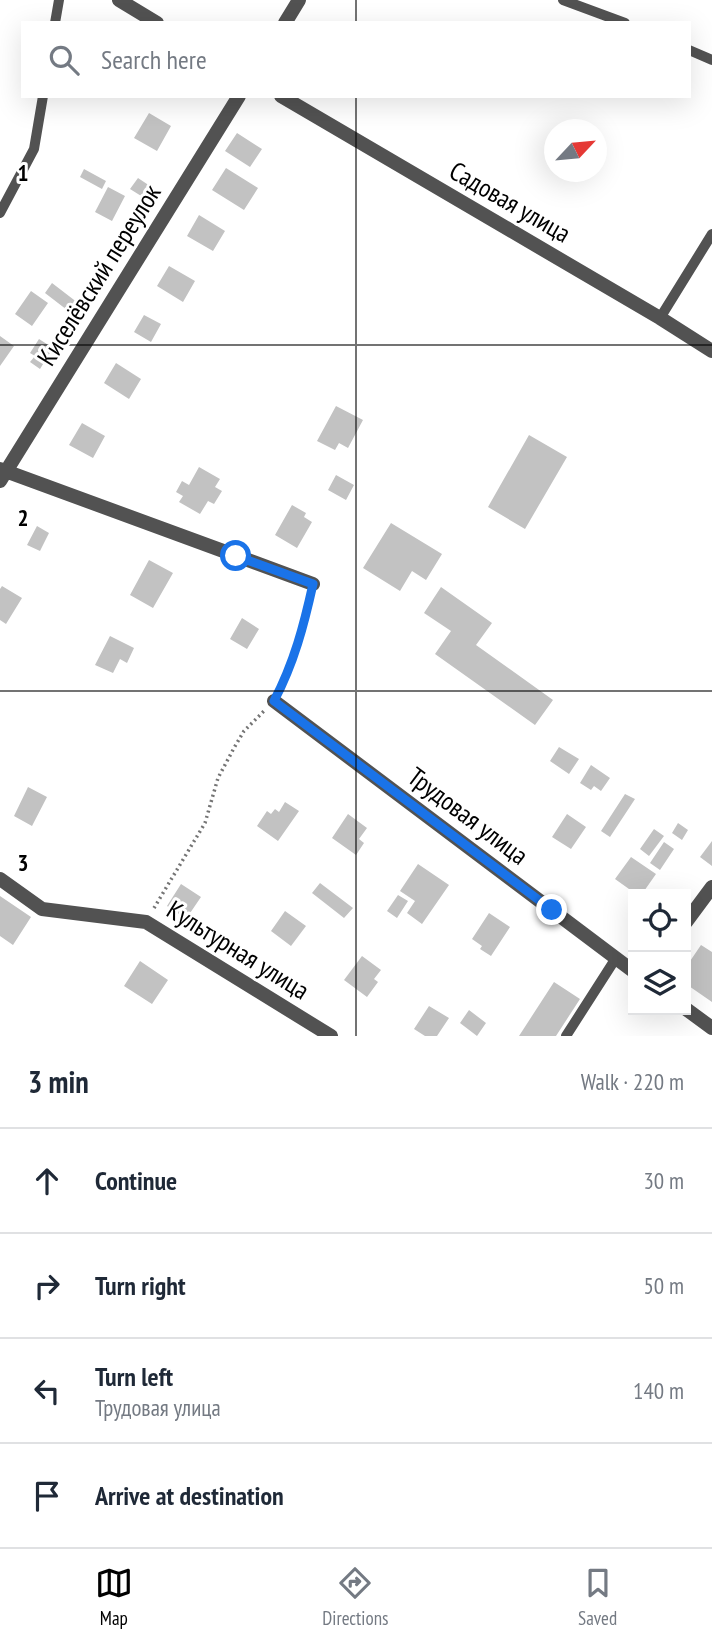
<!DOCTYPE html>
<meta charset="utf-8">
<style>
:root{--surface:#fff;--page:#f2f2f3;--text:#1f2937;--muted:#747a83;--line:#e0e1e3;--accent:#000}
body{margin:0;font-family:"PT Sans Narrow",sans-serif;background:var(--page);color:var(--text)}
.controls{position:absolute;right:21px;bottom:21px;display:grid;overflow:hidden;border-radius:0px;box-shadow:0 7px 28px #0002}
.controls button{width:63px;height:63px;display:grid;place-items:center;padding:0;border:0;border-bottom:2px solid var(--line);background:var(--surface);color:var(--text);font:35px sans-serif}
.compass{position:absolute;left:544px;top:119px;width:63px;height:63px;border-radius:50%;background:var(--surface);box-shadow:0 7px 28px #0002;rotate:64deg}
.stop{position:absolute;width:21px;height:21px;margin:-16px;border:5px solid #1a73e8;border-radius:50%;background:#fff}
.stop.end{background:#1a73e8;border-color:#fff;box-shadow:0 2px 7px #0008}
.list{margin:0;padding:0;list-style:none}
h2{display:flex;justify-content:space-between;align-items:center;height:91px;margin:0;padding:0 28px;font-size:30px}
h2 small{font-size:23px;font-weight:400;color:var(--muted)}
.list li{display:grid;grid-template-columns:46px 1fr auto;gap:21px;align-items:center;box-sizing:border-box;height:105px;padding:0 28px;border-top:2px solid var(--line)}
.list b{display:block;font-size:26px;white-space:nowrap}
.list p{margin:0;font-size:23px;white-space:nowrap;color:var(--muted)}
.list em{font-size:23px;font-style:normal;color:var(--muted)}
.icon{flex:none;width:38px;height:38px;fill:none;stroke:currentColor;stroke-width:2;stroke-linecap:round;stroke-linejoin:round}
.map{position:relative;flex:none;width:712px;height:1036px;overflow:hidden}
.search{position:absolute;background:var(--surface);box-shadow:0 7px 28px #0002;left:21px;right:21px;top:21px;height:77px;display:flex;align-items:center;gap:18px;box-sizing:border-box;padding:0 24px;border-radius:0px;color:var(--muted);font-size:26px}
.sheet{height:511px;background:var(--surface)}
nav{display:flex;justify-content:space-around;align-items:center;box-sizing:border-box;height:98px;border-top:2px solid var(--line);background:var(--surface);font-size:19px;color:var(--muted)}
nav a{display:grid;justify-items:center;gap:4px}
nav .on{color:var(--accent)}
.map>svg:first-child{display:block}
.building{fill:#c2c2c2}
.lines{fill:none;stroke-linecap:round;stroke-linejoin:round}
.path{stroke:#747474;stroke-width:3.5;stroke-dasharray:2 3.5;stroke-linecap:butt}
.service{stroke:#525252;stroke-width:10}
.minor{stroke:#525252;stroke-width:14}
.route{stroke:#1a73e8;stroke-width:9}
.grid{fill:none;stroke:#000;stroke-width:2;stroke-opacity:0.55}
.labels{text-anchor:middle;stroke-width:6;stroke-linejoin:round;paint-order:stroke}
.street-label{font-size:26px;fill:#000;stroke:#fff}
.grid-label{font-size:23px;text-anchor:middle;font-weight:bold;fill:#000;stroke:#fff;stroke-width:6;stroke-linejoin:round;paint-order:stroke}
</style>
<div class="map">
<svg width="712" height="1036" viewBox="0 0 712 1036">
<rect width="100%" height="100%" fill="#fff"/>
<path class="building" d="M149,113L171,126L157,151L134,138Z
M237,133L262,149L250,167L225,151Z
M226,168L258,188L244,210L212,190Z
M84,169L106,181L102,189L80,177Z
M138,178L153,188L146,199L130,189Z
M108,187L125,196L112,221L95,212Z
M199,215L225,231L213,251L187,236Z
M169,266L195,281L183,302L157,286Z
M52,283L78,303L71,313L45,293Z
M31,291L48,303L32,326L15,314Z
M144,315L161,324L151,342L134,332Z
M0,336L14,346L0,366Z
M39,339L53,348L40,369L30,362L35,356L30,353Z
M116,363L141,379L129,399L104,383Z
M336,406L363,420L348,448L339,443L335,450L317,441Z
M82,423L105,436L93,458L69,445Z
M529,435L567,457L525,529L488,507Z
M199,467L220,479L215,487L222,491L214,504L208,501L200,514L179,502L183,496L176,492L182,481L189,485Z
M336,475L354,485L346,500L328,490Z
M292,505L306,513L304,517L312,522L297,548L275,535Z
M391,523L442,554L426,580L412,571L400,591L363,568Z
M37,526L49,533L40,551L27,545Z
M149,560L173,573L153,608L130,595Z
M2,586L22,598L6,624L0,620V589Z
M441,587L492,623L476,645L553,700L535,725L435,654L451,631L424,613Z
M242,618L259,629L247,649L230,639Z
M110,636L134,648L127,663L120,659L113,673L95,665Z
M559,747L579,759L569,774L550,761Z
M591,765L610,778L601,791L594,786L591,790L580,783Z
M28,787L47,797L32,826L14,816Z
M625,794L635,799L610,837L601,831Z
M285,802L299,811L278,841L257,826L267,811L271,814L275,809L279,812Z
M348,814L367,828L359,839L364,843L356,855L332,838Z
M567,814L586,827L571,849L552,837Z
M678,823L688,830L682,840L672,833Z
M654,829L664,836L649,856L640,849Z
M712,841V866L700,857Z
M664,842L674,849L660,870L650,863Z
M631,857L656,874L642,894H636L615,879Z
M418,864L449,885L422,924L407,913L415,901L400,891Z
M320,883L353,908L344,918L312,893Z
M181,884L201,897L186,919L167,906Z
M398,895L408,901L397,918L387,911Z
M0,896L31,917L13,945L0,936Z
M285,911L306,926L291,946L271,931Z
M489,913L510,927L491,956L480,949L482,946L472,939Z
M701,945L712,952V1002L686,984V967Z
M362,956L381,970L374,979L378,982L367,997L344,980Z
M140,961L168,980L152,1004L124,986Z
M554,982L580,999L556,1036H519Z
M429,1006L449,1018L437,1036H425L414,1029Z
M469,1010L486,1023L477,1036L460,1023Z"/>
<g class="lines">
<path class="path" d="M280,689L303,632L310,597
M154,908L205,823L218,778L234,748L244,731L265,710"/>
<path class="service" d="M563,0L625,23
M55,23L59,0
M689,50L712,60
M0,213L34,149L43,96
M660,318L712,234
M566,1036L616,958"/>
<path class="minor" d="M119,0L157,23
M285,23L299,0
M281,96L660,318L712,351
M0,469L313,584
M0,481L239,96
M274,701L633,971
M0,879L42,909L146,922L331,1036
M686,922L712,887
M686,1009L712,1028"/>
</g>
<g class="lines">
<path class="route" d="M236,556L313,584C304,625 294,663 274,701L552,910"/>
</g>
<path class="grid" d="M356,0V23M356,96V1036M0,345H712M0,691H712"/>
<g class="labels">
<g class="street-label">
<text transform="translate(510 202) rotate(30)" y="9">Садовая улица</text>
<text transform="translate(99 275) rotate(-58)" y="9">Киселёвский переулок</text>
<text transform="translate(468 816) rotate(37)" y="9">Трудовая улица</text>
<text transform="translate(238 950) rotate(32)" y="9">Культурная улица</text>
</g>
</g>
<g class="grid-label">
<text x="23" y="181">1</text>
<text x="23" y="526">2</text>
<text x="23" y="871">3</text>
</g>
</svg>
<div class="controls">
<button><svg class="icon" aria-label="locate" viewBox="0 0 24 24"><circle cx="12" cy="12" r="6"/><path d="M12 2v4M12 18v4M2 12h4M18 12h4"/></svg></button>
<button><svg class="icon" aria-label="layers" viewBox="0 0 24 24"><path d="M12 4l9 5-9 5-9-5zM3 14l9 5 9-5"/></svg></button>
</div>
<svg class="compass" viewBox="-18 -18 36 36"><path d="M0-13l5 13h-10z" fill="#e53935"/><path d="M0 13l5-13h-10z" fill="#747a83"/></svg>
<div class="stop" style="left:236px;top:556px"></div>
<div class="stop end" style="left:552px;top:910px"></div>
<div class="search"><svg class="icon" aria-label="search" viewBox="0 0 24 24"><circle cx="10" cy="10" r="6"/><path d="M15 15l6 6"/></svg>Search here</div>
</div>
<section class="sheet">
<h2>3 min<small>Walk · 220 m</small></h2>
<ul class="list">
<li><svg class="icon" aria-label="ahead" viewBox="0 0 24 24"><path d="M12 20V5M6 11l6-6 6 6"/></svg><div><b>Continue</b></div><em>30 m</em></li>
<li><svg class="icon" aria-label="right" viewBox="0 0 24 24"><path d="M7 20v-9h11M14 6l5 5-5 5"/></svg><div><b>Turn right</b></div><em>50 m</em></li>
<li><svg class="icon" aria-label="left" viewBox="0 0 24 24"><path d="M17 20v-9H6M10 6l-5 5 5 5"/></svg><div><b>Turn left</b><p>Трудовая улица</p></div><em>140 m</em></li>
<li><svg class="icon" aria-label="arrive" viewBox="0 0 24 24"><path d="M6 21V4h12l-3 4 3 4H6"/></svg><div><b>Arrive at destination</b></div></li>
</ul>
</section>
<nav>
<a class="on"><svg class="icon" aria-label="map" viewBox="0 0 24 24"><path d="M3 6l6-2 6 2 6-2v14l-6 2-6-2-6 2zM9 4v14M15 6v14"/></svg>Map</a>
<a><svg class="icon" aria-label="directions" viewBox="0 0 24 24"><path d="M12 3l9 9-9 9-9-9zM9 14v-3h6M13 9l2 2-2 2"/></svg>Directions</a>
<a><svg class="icon" aria-label="saved" viewBox="0 0 24 24"><path d="M7 4h10v16l-5-4-5 4z"/></svg>Saved</a>
</nav>
